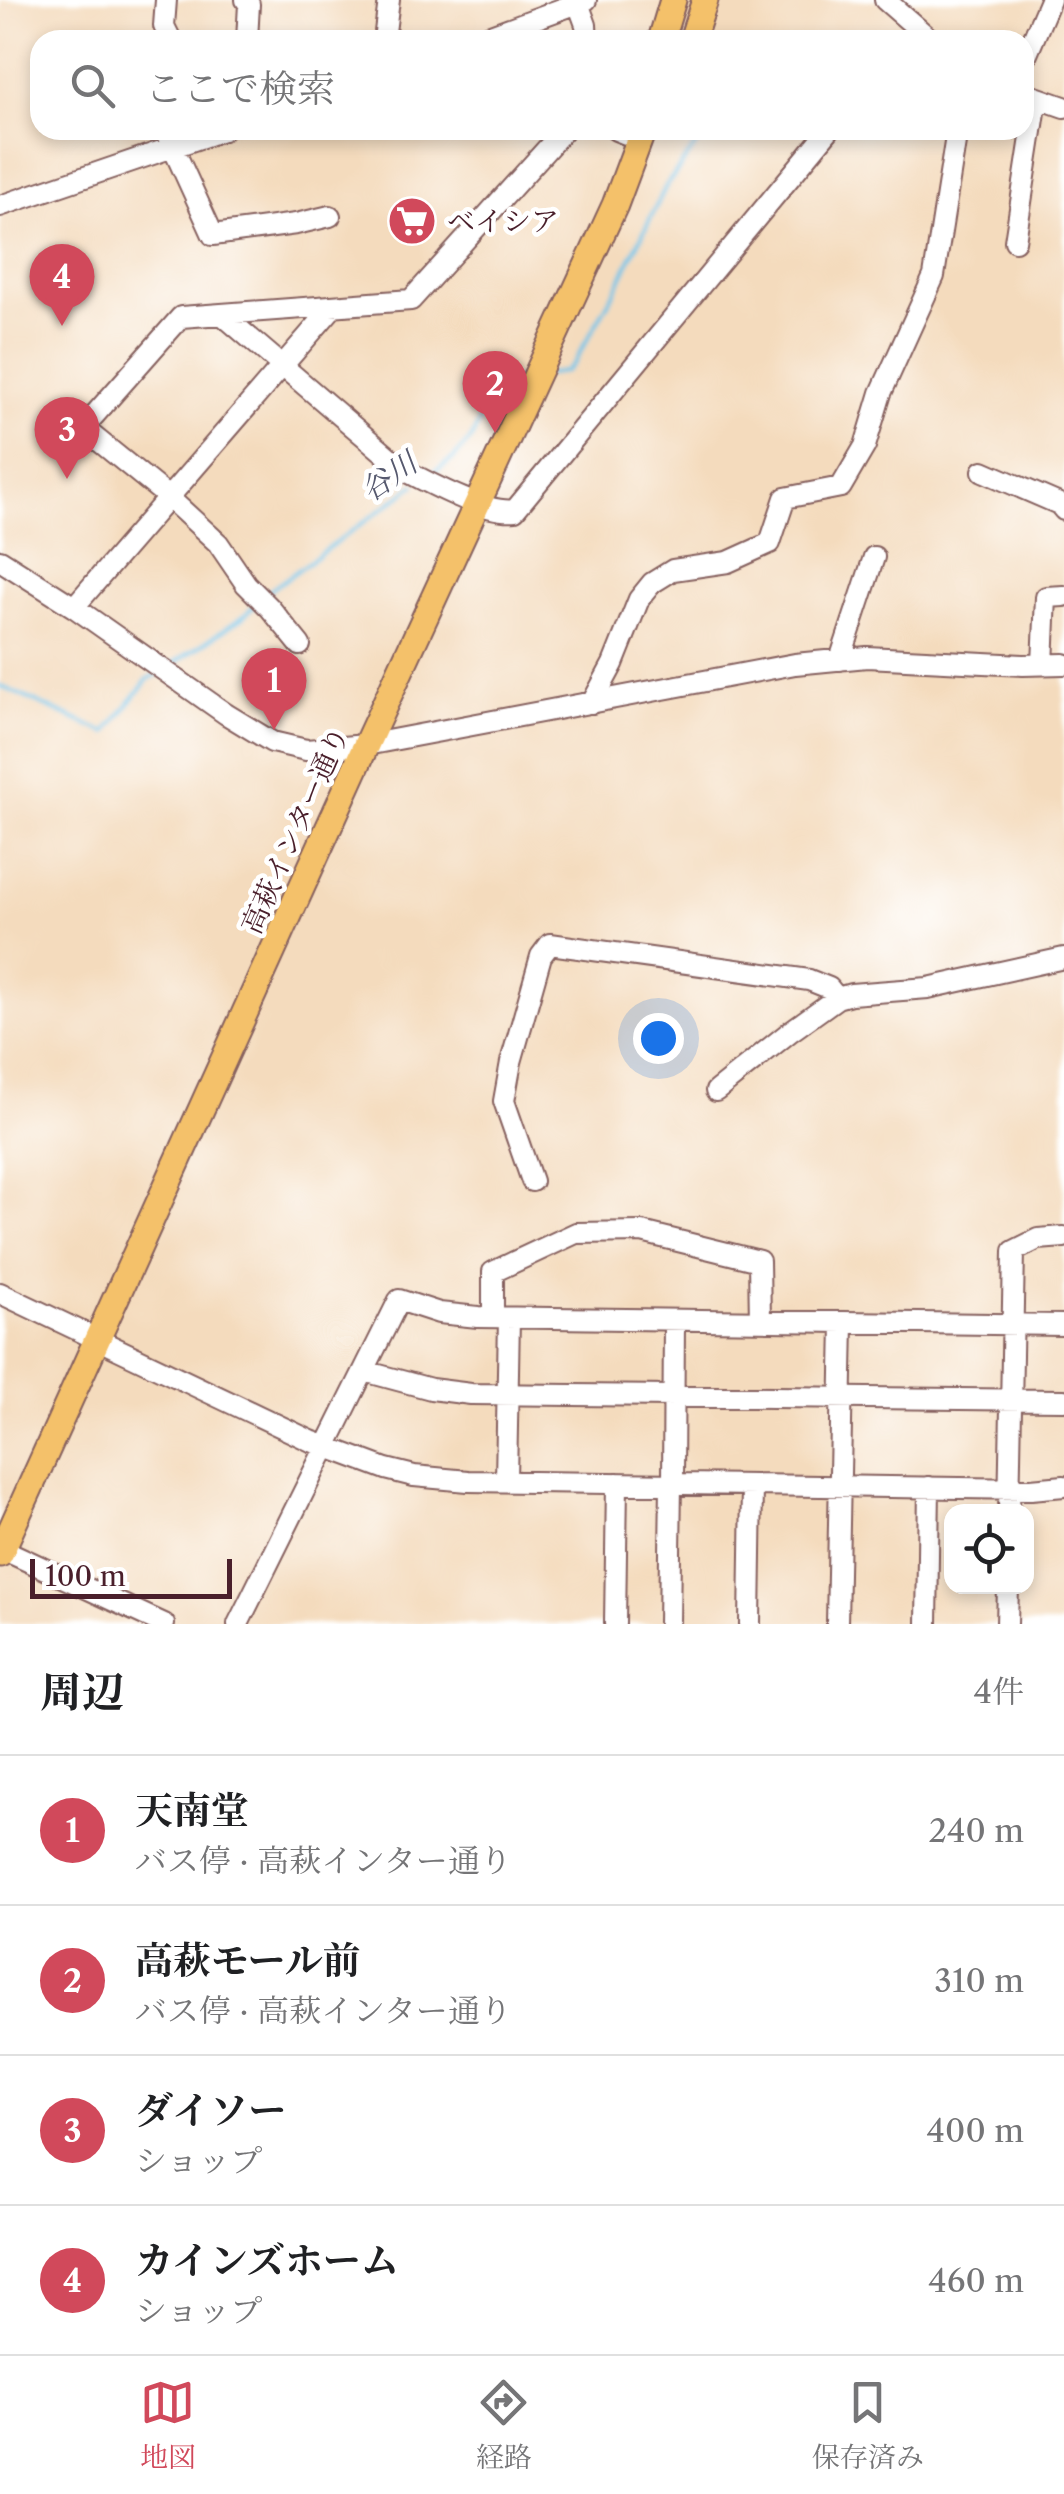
<!DOCTYPE html>
<html lang="ja">
<meta charset="utf-8">
<style>
:root{--surface:#fff;--page:#f2f2f2;--text:#202124;--muted:#757577;--line:#e0e0e0;--accent:#d1495b}
body{margin:0;font-family:"Libre Caslon Text","Noto Serif JP",serif;background:var(--page);color:var(--text)}
.controls{position:absolute;right:30px;bottom:30px;display:grid;overflow:hidden;border-radius:20px;box-shadow:0 5px 15px #0003}
.controls button{width:90px;height:90px;display:grid;place-items:center;padding:0;border:0;border-bottom:2px solid var(--line);background:var(--surface);color:var(--text);font:50px sans-serif}
.scale{position:absolute;left:30px;bottom:25px;width:202px;box-sizing:border-box;padding-left:10px;border:5px solid #4a1f2b;border-top:0;font-size:28px;line-height:35px;white-space:nowrap;color:#4a1f2b;-webkit-text-stroke:8px #fff;paint-order:stroke}
.you{position:absolute;left:658px;top:1038px;width:35px;height:35px;margin:-25px;border:8px solid #fff;border-radius:50%;background:#1a73e8;box-shadow:0 0 0 15px #1a73e833}
.badge{display:grid;place-items:center;width:65px;height:65px;border-radius:50%;background:var(--accent);color:#fff;font-size:32px;font-weight:700}
.pin{position:absolute;translate:-50% -82px;filter:drop-shadow(0 2px 5px #0008)}
.pin::after{content:'';position:absolute;top:52px;width:35px;height:30px;background:inherit;clip-path:polygon(0 0,100% 0,50% 100%)}
.list{margin:0;padding:0;list-style:none}
h2{display:flex;justify-content:space-between;align-items:center;height:130px;margin:0;padding:0 40px;font-size:42px}
h2 small{font-size:32px;font-weight:400;color:var(--muted)}
.list li{display:grid;grid-template-columns:65px 1fr auto;gap:30px;align-items:center;box-sizing:border-box;height:150px;padding:0 40px;border-top:2px solid var(--line)}
.list b{display:block;font-size:38px;white-space:nowrap}
.list p{margin:0;font-size:32px;white-space:nowrap;color:var(--muted)}
.list em{font-size:32px;font-style:normal;color:var(--muted)}
.icon{flex:none;width:55px;height:55px;fill:none;stroke:currentColor;stroke-width:2;stroke-linecap:round;stroke-linejoin:round}
.map{position:relative;flex:none;width:1064px;height:1624px;overflow:hidden}
.search{position:absolute;background:var(--surface);box-shadow:0 5px 15px #0003;left:30px;right:30px;top:30px;height:110px;display:flex;align-items:center;gap:25px;box-sizing:border-box;padding:0 35px;border-radius:30px;color:var(--muted);font-size:38px}
.sheet{height:730px;background:var(--surface)}
nav{display:flex;justify-content:space-around;align-items:center;box-sizing:border-box;height:140px;border-top:2px solid var(--line);background:var(--surface);font-size:28px;color:var(--muted)}
nav a{display:grid;justify-items:center;gap:5px}
nav .on{color:var(--accent)}
.map>svg:first-child{display:block}
.lines{fill:none;stroke-linecap:round;stroke-linejoin:round}
.stream{stroke:#6dc4ea;stroke-width:4}
.minor-casing{stroke:#86615e;stroke-width:24}
.major-casing{stroke:#86615e;stroke-width:29}
.minor{stroke:#fff;stroke-width:20}
.major{stroke:#f4c16b;stroke-width:25}
.labels{text-anchor:middle;stroke-width:9;stroke-linejoin:round;paint-order:stroke}
.poi-label{font-size:28px;fill:#4a1f2b;stroke:#fff;text-anchor:start}
.street-label{font-size:28px;fill:#4a1f2b;stroke:#fff}
.water-label{font-size:30px;font-style:italic;fill:#56596e;stroke:#fff}
</style>
<div class="map">
<svg width="1064" height="1624" viewBox="0 0 1064 1624">
<rect width="100%" height="100%" fill="#fff"/>
<filter id="ink" filterUnits="userSpaceOnUse"><feTurbulence type="fractalNoise" baseFrequency=".01" numOctaves="2"/><feDisplacementMap in="SourceGraphic" scale="20" xChannelSelector="R" yChannelSelector="G"/><feConvolveMatrix kernelMatrix="1 2 1 2 8 2 1 2 1" color-interpolation-filters="sRGB"/></filter>
<filter id="wash" filterUnits="userSpaceOnUse"><feTurbulence type="fractalNoise" baseFrequency=".0048" numOctaves="4" result="noise"/><feDisplacementMap in="SourceGraphic" scale="40" xChannelSelector="R" yChannelSelector="G"/><feGaussianBlur stdDeviation="2.25" result="paint"/><feColorMatrix in="noise" values="0 0 0 0 0 0 0 0 0 0 0 0 0 0 0 0 0 1.4 0 .05"/><feComposite in="paint" operator="in"/></filter>
<g filter="url(#wash)">
<rect width="100%" height="100%" fill="#f4dbbd"/>
<g class="lines">
<path class="stream" d="M548,374L564,372L574,363L617,287L666,186L707,130
M431,474L453,459L471,439L493,392L507,380L523,378
M265,594L415,485
M170,666L243,617L255,605
M0,686L106,733L148,679L158,674"/>
</g>
</g>
<g filter="url(#ink)">
<g class="lines">
<g class="minor-casing">
<path id="minor" d="M166,0L164,26L171,40
M246,0L249,4L247,40
M885,0L931,40
M578,3L586,25L587,40
M384,40L389,0
M477,40L586,0
M1024,61L1050,0
M1024,93L1064,107
M165,130L213,235L296,224L330,216
M616,130L626,134
M0,206L223,130
M1015,241L1037,99
M224,316L404,470C431,484 486,514 515,510L829,130
M983,471L1059,504L1064,510
M0,560L74,607L226,714L272,742L306,750L366,745L795,664L867,657L1023,665L1064,664
M74,607L334,306
M300,645L270,608L246,584L218,543L168,497L83,428L181,317L411,300L564,130
M840,660L874,557
M1043,664L1046,597L1064,596
M592,703L613,664L639,599L652,583L673,570L728,562L770,543L785,498L841,487L865,446L881,393L934,276L957,130
M716,1091L791,1031L837,998L851,994L928,988L1064,958
M532,1181L504,1101L511,1062L541,956L550,944L809,980L829,988L837,998
M0,1293L311,1441L386,1469L414,1476L468,1481L1031,1489L1064,1486
M493,1317V1272L576,1233L642,1232L759,1261L760,1321
M364,1371L431,1389L471,1394L1064,1400
M506,1480L509,1318
M673,1483L674,1320
M1009,1512L1014,1251L1038,1239L1064,1237
M2,1549L164,1624
M238,1624L399,1300L439,1313L478,1317L1064,1325
M615,1624L617,1483
M669,1624L671,1484
M750,1624L752,1485
M837,1624L843,1323
M927,1624L929,1487
M1007,1624L1008,1586"/>
</g>
<g class="major-casing">
<path id="major" d="M661,40L673,0
M692,40L705,0
M0,1554L366,745L615,205L643,130"/>
</g>
<use href="#minor" class="minor"/>
<use href="#major" class="major"/>
</g>
</g>
<defs>
<g id="supermarket-disc" transform="scale(2.5)"><circle r="9.5" fill="#d1495b" stroke="#fff"/><path d="M-6-5.5h2.5l.6 2H6L4.5 2H-2.5L-4.4-4H-6ZM-1.5 3.2a1.3 1.3 0 1 0 .1 0ZM3 3.2a1.3 1.3 0 1 0 .1 0Z" fill="#fff"/></g>
</defs>
<g fill-rule="evenodd">
<use href="#supermarket-disc" x="412" y="221"/>
</g>
<g class="labels">
<g class="poi-label">
<text x="447" y="231">ベイシア</text>
</g>
<g class="street-label">
<text transform="translate(295 830) rotate(-66)" y="10">高萩インター通り</text>
</g>
<g class="water-label">
<text transform="translate(389 477) rotate(-35)" y="10">谷川</text>
</g>
</g>
</svg>
<div class="controls">
<button><svg class="icon" aria-label="locate" viewBox="0 0 24 24"><circle cx="12" cy="12" r="6"/><path d="M12 2v4M12 18v4M2 12h4M18 12h4"/></svg></button>
</div>
<div class="scale">100 m</div>
<div class="you"></div>
<div class="pin badge" style="left:274px;top:730px">1</div>
<div class="pin badge" style="left:495px;top:433px">2</div>
<div class="pin badge" style="left:67px;top:479px">3</div>
<div class="pin badge" style="left:62px;top:326px">4</div>
<div class="search"><svg class="icon" aria-label="search" viewBox="0 0 24 24"><circle cx="10" cy="10" r="6"/><path d="M15 15l6 6"/></svg>ここで検索</div>
</div>
<section class="sheet">
<h2>周辺<small>4件</small></h2>
<ul class="list">
<li><span class="badge">1</span><div><b>天南堂</b><p>バス停 · 高萩インター通り</p></div><em>240 m</em></li>
<li><span class="badge">2</span><div><b>高萩モール前</b><p>バス停 · 高萩インター通り</p></div><em>310 m</em></li>
<li><span class="badge">3</span><div><b>ダイソー</b><p>ショップ</p></div><em>400 m</em></li>
<li><span class="badge">4</span><div><b>カインズホーム</b><p>ショップ</p></div><em>460 m</em></li>
</ul>
</section>
<nav>
<a class="on"><svg class="icon" aria-label="map" viewBox="0 0 24 24"><path d="M3 6l6-2 6 2 6-2v14l-6 2-6-2-6 2zM9 4v14M15 6v14"/></svg>地図</a>
<a><svg class="icon" aria-label="directions" viewBox="0 0 24 24"><path d="M12 3l9 9-9 9-9-9zM9 14v-3h6M13 9l2 2-2 2"/></svg>経路</a>
<a><svg class="icon" aria-label="saved" viewBox="0 0 24 24"><path d="M7 4h10v16l-5-4-5 4z"/></svg>保存済み</a>
</nav>
